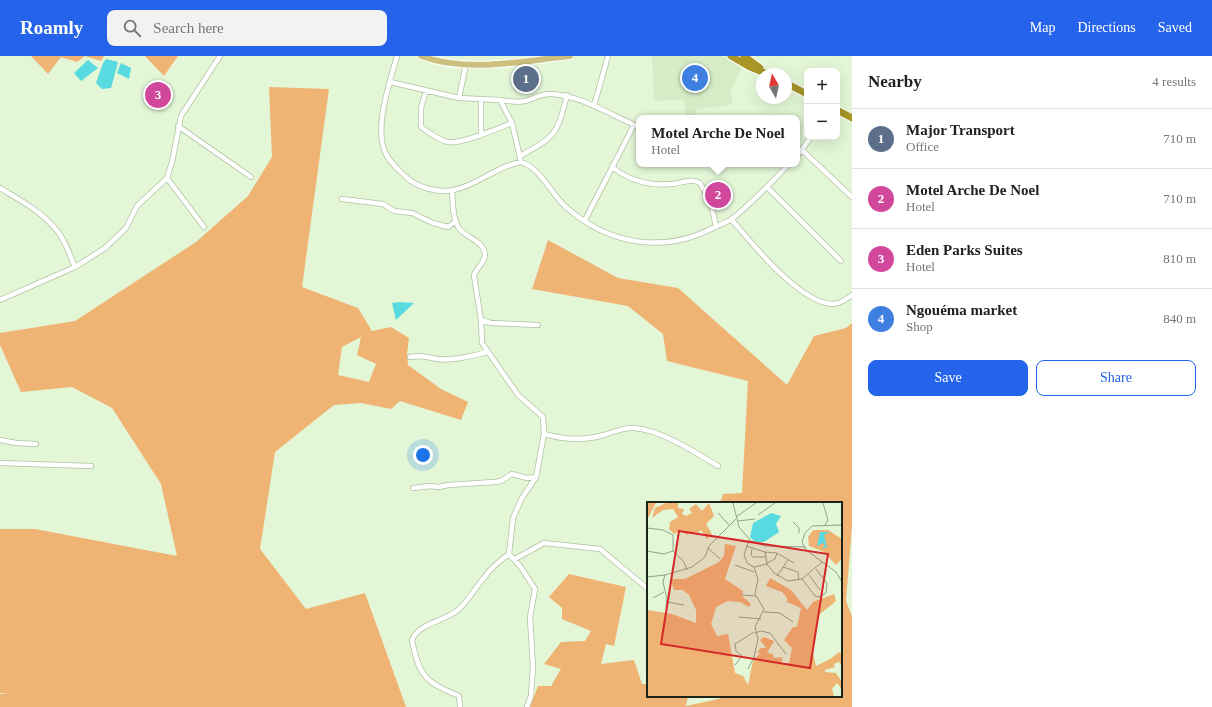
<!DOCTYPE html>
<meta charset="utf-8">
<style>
:root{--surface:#fff;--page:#f2f2f2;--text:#202124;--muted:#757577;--line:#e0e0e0;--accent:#2563eb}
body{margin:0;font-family:Georgia,serif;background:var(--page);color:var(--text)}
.controls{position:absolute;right:12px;top:12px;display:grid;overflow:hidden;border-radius:8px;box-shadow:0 4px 16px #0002}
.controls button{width:36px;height:36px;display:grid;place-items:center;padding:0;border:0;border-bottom:1px solid var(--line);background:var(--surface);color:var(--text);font:20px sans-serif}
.compass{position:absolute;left:756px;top:12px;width:36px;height:36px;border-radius:50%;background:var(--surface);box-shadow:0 4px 16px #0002;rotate:351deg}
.you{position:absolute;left:423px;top:399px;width:14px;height:14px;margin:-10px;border:3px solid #fff;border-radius:50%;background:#1a73e8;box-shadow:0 0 0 6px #1a73e833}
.badge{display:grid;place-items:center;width:26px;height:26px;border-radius:50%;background:var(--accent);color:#fff;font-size:13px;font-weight:700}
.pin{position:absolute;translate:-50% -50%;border:2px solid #fff;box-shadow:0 1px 4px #0006}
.popup{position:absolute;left:636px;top:59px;width:164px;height:52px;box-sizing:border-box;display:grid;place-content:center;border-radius:8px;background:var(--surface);filter:drop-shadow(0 1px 3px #0005);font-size:13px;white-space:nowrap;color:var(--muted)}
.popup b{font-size:15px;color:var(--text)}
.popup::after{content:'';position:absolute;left:50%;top:100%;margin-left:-8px;border:8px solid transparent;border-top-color:var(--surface)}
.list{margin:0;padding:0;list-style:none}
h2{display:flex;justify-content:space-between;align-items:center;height:52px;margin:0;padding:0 16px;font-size:17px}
h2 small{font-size:13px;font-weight:400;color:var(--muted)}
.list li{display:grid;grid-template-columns:26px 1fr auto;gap:12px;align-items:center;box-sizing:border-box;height:60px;padding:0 16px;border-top:1px solid var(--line)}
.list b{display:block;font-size:15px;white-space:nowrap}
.list p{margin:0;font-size:13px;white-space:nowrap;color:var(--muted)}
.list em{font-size:13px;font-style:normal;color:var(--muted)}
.actions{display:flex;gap:8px;padding:12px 16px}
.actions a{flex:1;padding:9px 0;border:1px solid var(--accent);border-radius:8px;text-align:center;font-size:14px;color:var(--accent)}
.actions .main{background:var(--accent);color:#fff}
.icon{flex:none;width:22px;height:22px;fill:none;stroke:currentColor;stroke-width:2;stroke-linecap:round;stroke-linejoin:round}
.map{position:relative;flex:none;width:852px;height:651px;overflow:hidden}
header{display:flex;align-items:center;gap:24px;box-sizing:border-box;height:56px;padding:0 20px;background:var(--accent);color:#fff}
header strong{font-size:19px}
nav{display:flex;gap:22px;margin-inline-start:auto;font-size:14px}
.search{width:280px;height:36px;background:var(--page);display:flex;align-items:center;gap:10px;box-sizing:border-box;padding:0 14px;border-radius:8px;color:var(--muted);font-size:15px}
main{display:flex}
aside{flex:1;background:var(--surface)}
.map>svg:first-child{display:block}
.built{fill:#d5ecc6}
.green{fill:#efb374;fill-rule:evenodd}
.water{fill:#58dae0}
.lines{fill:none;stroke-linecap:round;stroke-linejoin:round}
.minor-casing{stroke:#b0c2a3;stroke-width:6}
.major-casing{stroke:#fff;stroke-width:8}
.highway-casing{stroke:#fff;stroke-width:9}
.minor{stroke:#fff;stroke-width:4.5}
.major{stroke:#cbc07d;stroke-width:6}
.highway{stroke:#a99627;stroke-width:7}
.inset-road{fill:none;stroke:#93a28a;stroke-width:1}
.view{fill:#d62828;fill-opacity:0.15;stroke:#d62828;stroke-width:2}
.inset-edge{fill:none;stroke:#1c2317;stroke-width:2}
</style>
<header>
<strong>Roamly</strong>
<div class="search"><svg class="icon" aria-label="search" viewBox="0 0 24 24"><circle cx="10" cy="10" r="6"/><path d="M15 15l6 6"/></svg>Search here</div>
<nav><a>Map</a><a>Directions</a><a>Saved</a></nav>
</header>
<main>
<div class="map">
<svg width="852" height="651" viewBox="0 0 852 651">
<rect width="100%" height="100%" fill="#e3f7d7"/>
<path class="built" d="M652,0H721L743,9L730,36L733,48L696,54V62H686L684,44L654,45Z"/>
<path class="green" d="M31,0H104L101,5L85,0L77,6L61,1L48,18Z
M145,0H178L164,20Z
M269,31L329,33L302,231L358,252L372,275L391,271L409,282L407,298L408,309L441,333L468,346L461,364L400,345L391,353L361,347L334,349L275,396L260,493L306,553L365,537L406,651H0V638H8L0,637V473H35L177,500L161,428L112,352L72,331L21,336L0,289V277L75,265L196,186L248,140L272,101ZM361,281L357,299L376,308L369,326L338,319L342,291Z
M548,184L618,222L678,232L787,329L814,280L846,272L852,267V471L846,545L852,560V651H530L538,630H551L561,613L544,608L561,586L585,585L591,575L562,563V552L549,541L569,518L626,531L614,590L606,588L601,608L634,604L642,628H648V640H688L686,650L732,640H841V447H720L723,438L742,437L748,325L667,305L663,278L628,250L532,233Z"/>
<path class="water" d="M106,3L118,6L111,32L102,33L96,27L103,7Z
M88,4L98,12L81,25L74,17Z
M121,7L131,12L129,23L117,17Z
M400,246L414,247L396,264L392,247Z"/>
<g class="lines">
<g class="minor-casing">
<path id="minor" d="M397,0C390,25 373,74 386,98C390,107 399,114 406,121C418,132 438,137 454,134C478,129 497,110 521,106C541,112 551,138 566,151C609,189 664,198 715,171C721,168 727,166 732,163C752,147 771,127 789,108
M390,26L459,42L500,44
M426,35L421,52V71C430,77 438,84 448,86C460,89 499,72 512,67
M459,42L466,8
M594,50L608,0
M178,70L251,121
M481,79V44
M802,94L852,141
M520,100C556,80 557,79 567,39
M797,100L811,81
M521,106L512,67L500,44C508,45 517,47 525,45C534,43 541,37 551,38C580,39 611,59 639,71
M612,111C630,125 651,130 672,128C682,127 692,122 700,127L711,147L716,171
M167,122L204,171
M767,131L841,205
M0,132C18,143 39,154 53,170C64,181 69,197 75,211
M452,134C453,146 452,160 458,171C465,182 484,184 485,199C485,207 475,213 474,220L481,264L482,287L518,339L543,361L544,378L536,421L522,442L513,462L509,498L520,510L535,533L530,561L533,611L531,640L527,651
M342,143L383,148L394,155L412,157L433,167L448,171L456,165
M731,163C752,187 800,248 833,248C840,248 847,243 852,239
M585,164L634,69
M0,244L75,211L105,192L126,172L137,150L167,122L172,106L181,60L220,0
M481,264L491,267L538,269
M410,301C422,299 426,301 437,303C450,305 474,300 487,296
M544,378C565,384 583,385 604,379C614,376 624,371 634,372C661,374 695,396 718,410
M0,384L16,387L36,388
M0,407L91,410
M413,432L430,430L439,431L448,429L495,426L501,425L512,418L527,422L536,421
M515,503L544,487L600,493L648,533
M460,651L459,640C425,626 419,620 412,584C419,567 445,565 458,554C468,546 474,533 483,523C490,513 499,505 509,498"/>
</g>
<g class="major-casing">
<path id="major" d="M421,0C467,17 522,5 570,0"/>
</g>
<g class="highway-casing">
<path id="highway" d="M731,0L750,11L768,18
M744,0L760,12
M786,27L807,38
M837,54L852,62"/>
</g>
<use href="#minor" class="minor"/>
<use href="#major" class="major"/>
<use href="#highway" class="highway"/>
</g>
<g transform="translate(647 446)">
<rect width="195" height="195" fill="#e3f7d7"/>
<path d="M0,1H9L0,18ZM19,1H31V6L37,7L35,12L39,14L45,11L42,7L49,2L55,9L62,1L67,14L59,22L65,32L60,37L54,28L50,32L43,31L40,33L34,28L27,32L22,27L23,20L31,15L26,7L16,8L5,16L8,6ZM166,28H181L195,37V57L189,63L177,50L162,44L161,35ZM78,42L89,44L78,77L96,89L95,94L104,102L102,105L93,100L81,99L69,105L64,122L70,134L81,132L88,171L96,174L101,183L106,159L113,151L110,150L114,146H119L113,138L117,135L127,139L120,151L126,152L127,156L136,155L134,161H142L145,146L137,138L146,125H150L154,106L140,100V96L135,90L119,84L123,76L144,88L160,108L166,100L187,92L189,99L173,112L165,147L169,164L183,157L192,150L195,152V164L192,160L187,162L188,165L178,168V170L189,171L195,180L194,186L190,181L185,187L187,194H0V108L25,112L49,121V108L42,93L36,88H27L24,77H38L72,60L77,54Z" fill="#efb374"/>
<path d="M124,11L134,14L129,22L132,30L117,40H108L103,35L106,21ZM173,30H183L177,33L180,45L175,47L178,43L176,41L170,44Z" fill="#58dae0"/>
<path class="inset-road" d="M86,1L92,25L104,39L118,44L159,45M176,1L181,18L178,23M71,11L82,23M111,13L128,1M89,15L109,1M90,19L108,17M146,20L152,26V31M195,23L165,24L158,31L155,40L159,48L189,70L195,80M0,26L16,28L26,33V49L37,60L40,68M102,38L97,53L100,61L107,65L120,62M99,44L118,50M61,46L73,57M105,47L104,53L106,55H119M0,49L17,52L26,49M120,61L128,57L130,51M147,61L130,51L118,50L120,62L127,71L141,79L155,77L175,60M88,63L107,70M136,65L151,70L152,78M18,73L16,80L20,97L19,105M162,73L173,88M130,74L141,58M0,75L18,73L45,65L58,55L62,44L89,17M155,77L168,94L172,95L179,91L180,81L169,67M95,93L109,94M6,96L17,90M20,100L37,103M117,110L133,111L146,120M92,115L114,117M108,131L114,129L123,131L139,152M88,163L95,154L89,149L88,142L107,130M101,167L107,155L111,137L108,125L117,107L108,92L111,77L107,65"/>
<path class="view" d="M32,29L181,52L163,166L14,142Z"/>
<rect width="195" height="195" class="inset-edge"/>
</g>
</svg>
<div class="controls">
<button>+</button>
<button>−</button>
</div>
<svg class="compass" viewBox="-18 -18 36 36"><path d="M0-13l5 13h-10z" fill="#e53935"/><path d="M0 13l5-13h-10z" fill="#757577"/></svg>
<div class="you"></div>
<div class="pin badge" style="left:526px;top:23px;background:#5c6f8a">1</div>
<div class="pin badge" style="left:718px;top:139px;background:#d1479c">2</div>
<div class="popup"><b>Motel Arche De Noel</b>Hotel</div>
<div class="pin badge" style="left:158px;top:39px;background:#d1479c">3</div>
<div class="pin badge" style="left:695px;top:22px;background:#3f7fe0">4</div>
</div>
<aside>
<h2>Nearby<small>4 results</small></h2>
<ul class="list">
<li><span class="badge" style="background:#5c6f8a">1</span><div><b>Major Transport</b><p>Office</p></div><em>710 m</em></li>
<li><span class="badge" style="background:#d1479c">2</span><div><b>Motel Arche De Noel</b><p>Hotel</p></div><em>710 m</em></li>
<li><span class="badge" style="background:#d1479c">3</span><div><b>Eden Parks Suites</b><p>Hotel</p></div><em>810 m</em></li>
<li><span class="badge" style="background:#3f7fe0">4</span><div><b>Ngouéma market</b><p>Shop</p></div><em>840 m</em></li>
</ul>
<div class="actions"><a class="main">Save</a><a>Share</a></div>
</aside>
</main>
